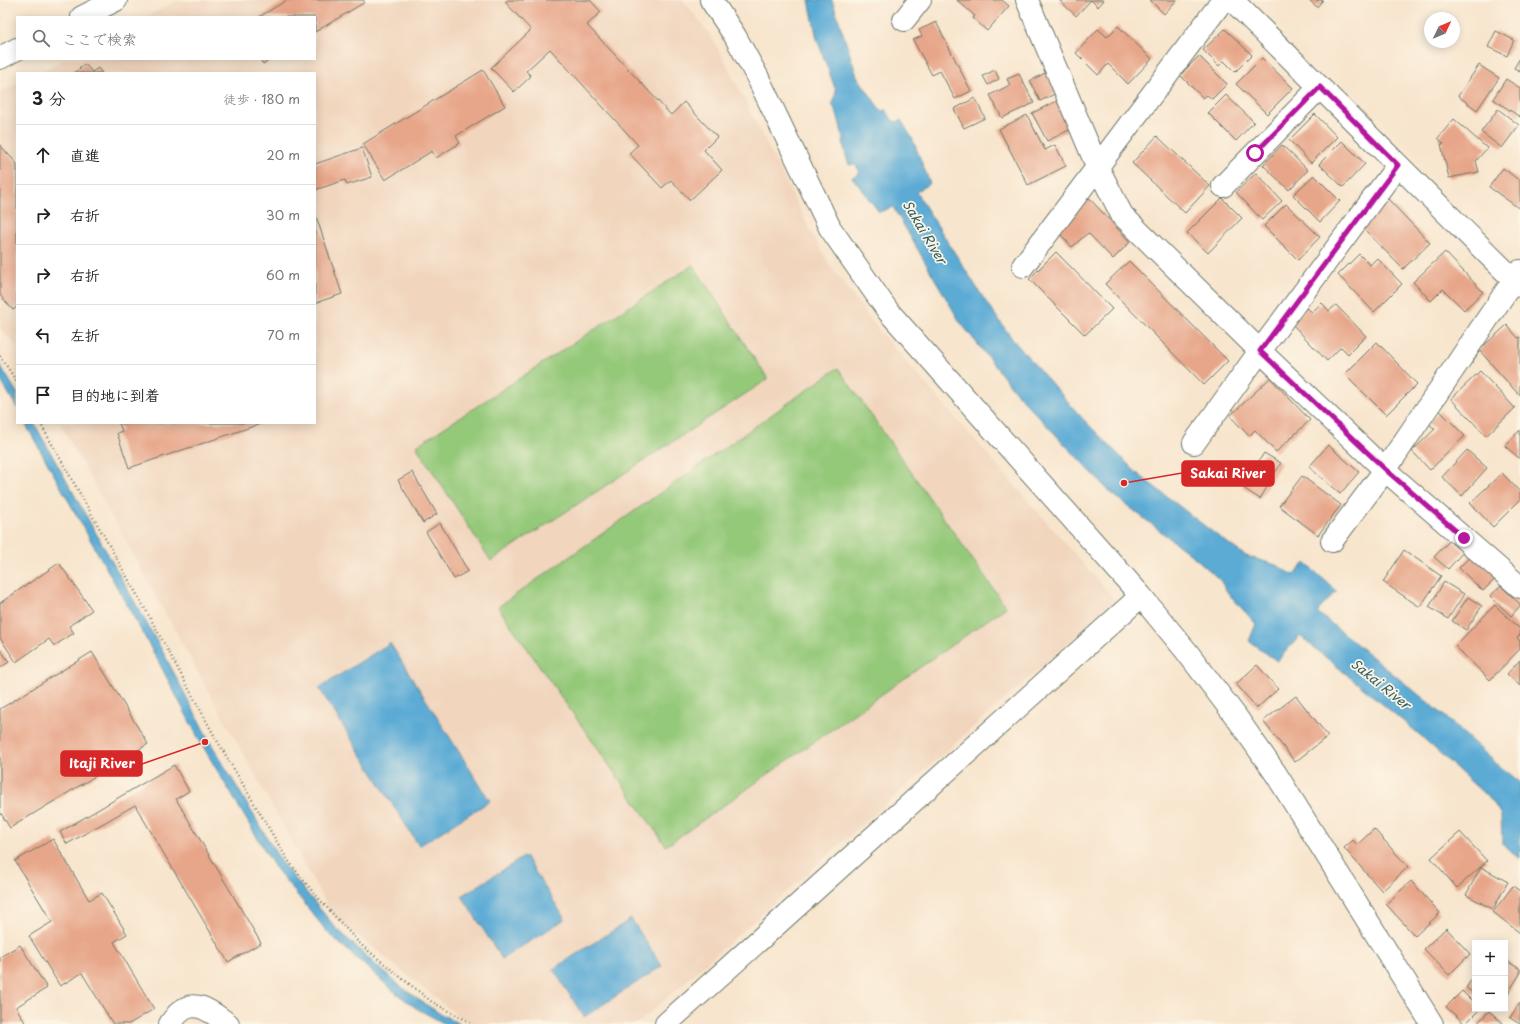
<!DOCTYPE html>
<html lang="ja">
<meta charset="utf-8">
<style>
:root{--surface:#fff;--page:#f2f2f2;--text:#202124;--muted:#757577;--line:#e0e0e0}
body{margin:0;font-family:"Playpen Sans","Klee One",sans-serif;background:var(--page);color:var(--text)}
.controls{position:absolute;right:12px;bottom:12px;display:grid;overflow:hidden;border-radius:0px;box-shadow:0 2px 10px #0003}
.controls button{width:36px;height:36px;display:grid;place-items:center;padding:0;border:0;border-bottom:1px solid var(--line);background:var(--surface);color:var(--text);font:20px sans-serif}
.compass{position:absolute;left:1424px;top:12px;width:36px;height:36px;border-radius:50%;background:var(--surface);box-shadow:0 2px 10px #0003;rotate:46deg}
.stop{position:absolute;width:12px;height:12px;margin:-9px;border:3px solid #b5179e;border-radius:50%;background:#fff}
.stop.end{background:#b5179e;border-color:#fff;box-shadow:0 1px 4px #0008}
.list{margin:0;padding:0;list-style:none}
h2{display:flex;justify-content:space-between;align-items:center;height:52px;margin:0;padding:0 16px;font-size:17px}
h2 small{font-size:13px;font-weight:400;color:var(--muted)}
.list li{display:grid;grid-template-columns:26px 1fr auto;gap:12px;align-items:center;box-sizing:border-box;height:60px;padding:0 16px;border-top:1px solid var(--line)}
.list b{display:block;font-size:15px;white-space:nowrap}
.list em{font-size:13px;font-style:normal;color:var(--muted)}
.icon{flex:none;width:22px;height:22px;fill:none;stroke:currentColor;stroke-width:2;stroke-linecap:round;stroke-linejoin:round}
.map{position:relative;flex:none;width:1520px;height:1024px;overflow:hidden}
.search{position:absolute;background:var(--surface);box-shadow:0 2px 10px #0003;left:16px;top:16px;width:300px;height:44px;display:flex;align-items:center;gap:10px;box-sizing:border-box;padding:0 14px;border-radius:0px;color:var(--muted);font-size:15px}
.panel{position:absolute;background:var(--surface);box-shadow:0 2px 10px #0003;left:16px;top:72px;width:300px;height:352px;border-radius:0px}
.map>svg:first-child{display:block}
.built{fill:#f1d5bd}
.green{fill:#95c97a;stroke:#5a8357}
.water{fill:#5babd5;stroke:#3d7484}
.building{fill:#e7a689}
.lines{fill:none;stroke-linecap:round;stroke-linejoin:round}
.minor-casing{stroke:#6b786a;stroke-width:24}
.path{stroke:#6b786a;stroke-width:2.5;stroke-dasharray:1 3;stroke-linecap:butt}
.minor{stroke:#fff;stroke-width:22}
.route{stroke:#b5179e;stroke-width:5}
.labels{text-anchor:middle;stroke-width:3.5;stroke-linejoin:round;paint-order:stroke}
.water-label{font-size:13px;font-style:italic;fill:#315e64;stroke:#fcf5e5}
.leader{fill:none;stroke:#d62828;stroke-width:1.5}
.callout-dot{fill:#d62828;stroke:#fcf5e5;stroke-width:1.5}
.callout{fill:#d62828;stroke:#d62828;stroke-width:1.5}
.callout-label{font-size:13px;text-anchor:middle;font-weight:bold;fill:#fff}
</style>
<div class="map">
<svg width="1520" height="1024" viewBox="0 0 1520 1024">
<rect width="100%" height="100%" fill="#fcf5e5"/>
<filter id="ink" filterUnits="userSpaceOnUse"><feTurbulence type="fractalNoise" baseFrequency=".025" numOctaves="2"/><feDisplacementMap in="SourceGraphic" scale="8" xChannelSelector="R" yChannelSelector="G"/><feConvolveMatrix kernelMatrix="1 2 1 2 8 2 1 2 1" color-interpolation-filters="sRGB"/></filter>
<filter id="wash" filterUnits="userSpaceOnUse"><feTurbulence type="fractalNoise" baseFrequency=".012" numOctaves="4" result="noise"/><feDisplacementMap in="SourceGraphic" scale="16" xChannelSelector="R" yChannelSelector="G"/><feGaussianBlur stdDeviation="0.9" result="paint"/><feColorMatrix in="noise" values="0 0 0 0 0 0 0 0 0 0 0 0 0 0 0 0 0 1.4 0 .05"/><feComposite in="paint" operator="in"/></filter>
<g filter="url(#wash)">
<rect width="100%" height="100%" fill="#f8e5cd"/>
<path class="built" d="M179,0H683L709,33L724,59L811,232L832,268L881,333L1116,601L637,1024H479L462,1019L333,916L60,423H315V73H38L65,59H315V17H146Z
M17,84V347L0,329V92Z"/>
<path class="green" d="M693,265L768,379L491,561L416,446Z
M838,368L1006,607L666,846L498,607Z"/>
<path class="water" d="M809,0H832L857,76L881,111L886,110L893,121L897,122L901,120L912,138L930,183L916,192L986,302L1013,340L1084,420L1138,474L1219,537L1246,556L1276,565L1294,575L1305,563L1337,591L1317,612L1440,712L1497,764L1520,782V858L1502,844L1501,815L1493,802L1420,735L1300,636L1277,661L1249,641L1256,624L1228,593L1220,580L1199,561L1110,492L1018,395L960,322L893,207L879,212L852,177L856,176L860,172L855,164L849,165C841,145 844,123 832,104L834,101L836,91L817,39Z
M0,365L17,393V408L0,379Z
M25,423H34L164,654L209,740L282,863L335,927L368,958L399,985L419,1000L439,1013L460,1024H445L416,1008L396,993L329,934L274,866L201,743L156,657Z
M390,643L490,801L419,846L319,688Z
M525,856L565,919L502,959L462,896Z
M631,919L662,966L584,1017L553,969Z"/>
<g id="blocks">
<path class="building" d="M287,0H363L365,2L315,32V17H259Z
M508,0H590L601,12L587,25L671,115L684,102L717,137L704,150L722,170L690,200L671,180L662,188L629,153L638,145L550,49L526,71L531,76L514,92L491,68L531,30L505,2Z
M957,0H1002L1009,6L987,31L973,18L975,16Z
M1059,0H1104L1098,7L1091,0L1076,16Z
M1150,0H1177L1164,14Z
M1309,0H1323L1317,7Z
M936,22L971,91L955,99L940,71L932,75L913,40L922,36L919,30Z
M1118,26L1152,59L1128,84L1108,64L1098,75L1076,53L1098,29L1107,37Z
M1225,29L1252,55L1235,72L1224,61L1219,66L1203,50Z
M1496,31L1514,40L1507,56L1488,47Z
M1199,56L1227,84L1212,99L1207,95L1203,98L1180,75Z
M1262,58L1293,88L1267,114L1236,84Z
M1520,58V71L1514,68Z
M260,59H272L263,64Z
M85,64L92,72L98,68L102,73H74Z
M1479,65L1499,78L1477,110L1458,96Z
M483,70L505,106L456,136L460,143L436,158L432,151L385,180L363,144Z
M995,70L999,79L988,85L983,76Z
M1047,72L1057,93L1040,101L1030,81Z
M1019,74L1034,103L1002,118L990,95L1010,85L1007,79Z
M1506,79L1520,88V117L1493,99Z
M1226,95L1254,122L1236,141L1208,113Z
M975,98L985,118L964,128L954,109Z
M1057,101L1071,129L1047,141L1032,113Z
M1498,109L1519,125L1502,148L1481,132Z
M1315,114L1337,137L1311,163L1289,140Z
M1027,115L1045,150L1055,145L1066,166L1028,185L999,129Z
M1454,119L1487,148L1476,161L1479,172L1449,178L1441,144H1444L1438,138Z
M1157,136L1210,186L1185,213L1132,163Z
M1342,141L1365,164L1343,187L1319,164Z
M0,145L17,164V307L13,310L0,295Z
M1282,145L1308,170L1289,190L1263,165Z
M362,148L372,177L347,185L345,180L315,190V164Z
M1503,168L1520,181V209L1489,187Z
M1256,173L1282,201L1262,220L1236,192Z
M1314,175L1340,201L1320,222L1293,195Z
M1088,197L1130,242L1113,259L1088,233L1072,247L1055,228Z
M1222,198L1242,218L1208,253L1187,233Z
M1387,198L1430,243L1403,269L1360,225Z
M1286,204L1320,237L1298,260L1264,226Z
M315,213L342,294L315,303Z
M1056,252L1112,309L1085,335L1029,279Z
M1445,252L1483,292L1464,310L1443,289L1431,301L1413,282Z
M1359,254L1370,265L1377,258L1402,284L1374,312L1338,275Z
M1129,261L1228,361L1204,385L1105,284Z
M1322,303L1329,311L1336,305L1366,336L1348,354L1341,347L1327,361L1291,323L1307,308L1312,312Z
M1507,325L1518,338L1520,337V396L1479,350Z
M1377,342L1417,384L1386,415L1345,374Z
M1480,371L1515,408L1486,436L1451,399Z
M1270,378L1310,420L1276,452L1255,430L1249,436L1230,416Z
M1440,411L1465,436L1430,470L1412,451L1435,429L1428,423Z
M119,423H263L129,468L117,433L122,431Z
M1520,430V459L1505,446Z
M1328,445L1359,472L1340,494L1309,467Z
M1467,450L1487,468L1462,496L1442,477Z
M1264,453L1281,463L1260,499L1242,487Z
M412,472L437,514L423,523L398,480Z
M1502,473L1520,492V500L1493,527L1470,503Z
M1302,476L1341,505L1318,535L1279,506Z
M440,523L468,571L454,579L426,532Z
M1451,539L1464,551L1448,569L1434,557Z
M1404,550L1441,576L1420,607L1383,582Z
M1473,553L1497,577L1483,591L1459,568Z
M59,563L92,610L69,626L74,633L54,646L49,639L16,662L0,638V603Z
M1444,582L1464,594L1448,619L1429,607Z
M1501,586L1520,604V606L1511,616L1490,596Z
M1468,597L1482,606L1466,630L1452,621Z
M1495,605L1520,629V635L1517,638L1520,641V649L1490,680L1455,646Z
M0,649L9,662L0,668Z
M92,652L148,744L10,828L0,812V709Z
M1520,660V686L1507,674Z
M1257,665L1278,689L1257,708L1236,684Z
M1296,696L1328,736L1295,762L1263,721Z
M174,765L189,791L176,799L261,943L228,962L135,805L67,844L60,832Z
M1374,829L1408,867L1382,891L1344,848L1353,840L1357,845Z
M1460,832L1487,861L1457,888L1431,858Z
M53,839L89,900L102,893L127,934L114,942L154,1009L129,1024H113L82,973L60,986L29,936L52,922L15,861Z
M1481,867L1508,882L1493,909L1466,895Z
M1411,881L1440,913L1415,936L1386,904Z
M1513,886L1520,891V933L1493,912Z
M1446,928L1470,954L1449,975L1424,949Z
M20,945L47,988L16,1007L26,1024H0V957Z
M1505,960L1520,969V974L1508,993L1505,991Z
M1473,977L1475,978V994L1466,988Z
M1462,991L1475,1004V1009H1480L1465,1024L1446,1007Z
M1520,1002V1024L1510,1018Z
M1489,1011L1504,1024H1477Z"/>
</g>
</g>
<g filter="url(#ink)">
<use href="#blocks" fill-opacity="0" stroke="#6b786a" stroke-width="1"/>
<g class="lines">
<g class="minor-casing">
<path id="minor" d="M711,0L735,36L757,76L830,228L888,311L1141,596L1187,652L1237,718L1276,774L1432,1024
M1027,0L1097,166L1122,215L1260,351L1385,470L1520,587
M1232,0L1520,286
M82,17L116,0
M904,20L920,0
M0,58L17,49
M1223,186L1320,87
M1023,266L1223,0
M1194,443L1260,351L1398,165
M1332,541L1385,470L1520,271
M170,1024C173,1020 176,1015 180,1012C196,997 215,1015 228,1024
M666,1024L1141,596"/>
</g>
<path class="path" d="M0,356L17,382
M40,423L153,623L215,737L287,859L312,891L360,944L398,975L432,1002L473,1024"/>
<use href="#minor" class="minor"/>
</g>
</g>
<g class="lines" filter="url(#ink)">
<path class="route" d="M1255,153L1320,87L1398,165L1260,351L1386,470L1464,538"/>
</g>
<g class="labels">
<g class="water-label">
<text transform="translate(925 232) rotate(59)" y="5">Sakai River</text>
<text transform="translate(1381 684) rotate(39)" y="5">Sakai River</text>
</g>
</g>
<path class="leader" d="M1124 483L1182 473M205 742L142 764"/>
<g class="callout-dot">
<circle cx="1124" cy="483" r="4"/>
<circle cx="205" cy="742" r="4"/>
</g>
<g class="callout">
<rect x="1182" y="461" width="92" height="25" rx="4"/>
<rect x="61" y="751" width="81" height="25" rx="4"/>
</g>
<g class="callout-label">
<text x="1228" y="478">Sakai River</text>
<text x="102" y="768">Itaji River</text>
</g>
</svg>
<div class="controls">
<button>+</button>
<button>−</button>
</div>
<svg class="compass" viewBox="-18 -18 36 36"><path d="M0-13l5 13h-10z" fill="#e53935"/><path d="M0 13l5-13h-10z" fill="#757577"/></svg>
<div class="stop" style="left:1255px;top:153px"></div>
<div class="stop end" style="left:1464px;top:538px"></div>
<div class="search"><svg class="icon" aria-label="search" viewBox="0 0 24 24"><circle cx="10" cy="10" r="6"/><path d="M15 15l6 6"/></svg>ここで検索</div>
<section class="panel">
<h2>3 分<small>徒歩 · 180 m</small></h2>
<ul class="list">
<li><svg class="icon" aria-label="ahead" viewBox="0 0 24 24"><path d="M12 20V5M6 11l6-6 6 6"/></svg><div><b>直進</b></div><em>20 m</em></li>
<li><svg class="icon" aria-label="right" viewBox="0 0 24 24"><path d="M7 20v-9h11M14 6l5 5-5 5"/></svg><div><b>右折</b></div><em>30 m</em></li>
<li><svg class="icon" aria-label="right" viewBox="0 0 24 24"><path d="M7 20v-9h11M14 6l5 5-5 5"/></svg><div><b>右折</b></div><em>60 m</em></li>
<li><svg class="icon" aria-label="left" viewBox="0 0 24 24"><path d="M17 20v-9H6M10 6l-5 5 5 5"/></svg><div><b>左折</b></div><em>70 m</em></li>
<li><svg class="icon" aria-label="arrive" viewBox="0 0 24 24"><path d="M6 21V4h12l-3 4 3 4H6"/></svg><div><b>目的地に到着</b></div></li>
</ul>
</section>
</div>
